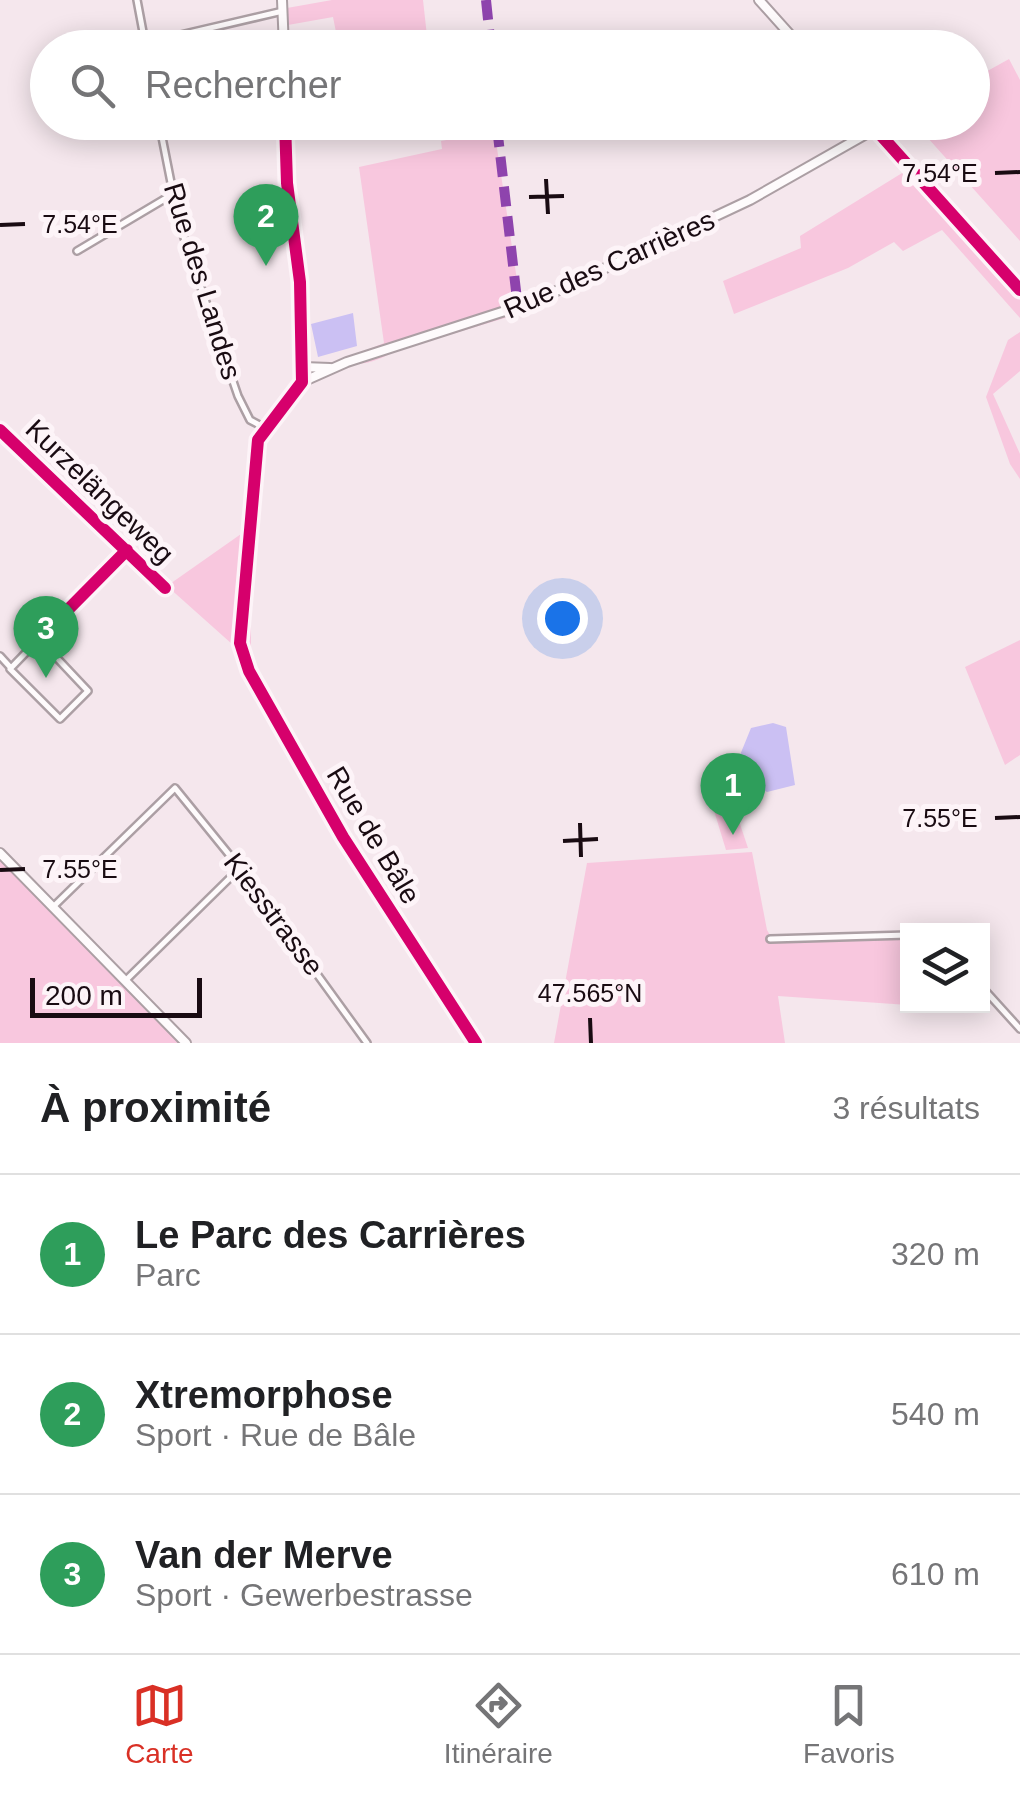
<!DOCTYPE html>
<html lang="fr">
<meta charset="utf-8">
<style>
:root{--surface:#fff;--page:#f2f2f2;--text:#202124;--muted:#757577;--line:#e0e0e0;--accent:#d93025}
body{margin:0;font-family:Arial,sans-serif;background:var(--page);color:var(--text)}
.controls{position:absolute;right:30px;bottom:30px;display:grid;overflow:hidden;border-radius:0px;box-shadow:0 5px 25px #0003}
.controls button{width:90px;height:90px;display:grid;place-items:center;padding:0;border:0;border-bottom:2px solid var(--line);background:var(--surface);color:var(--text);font:50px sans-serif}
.scale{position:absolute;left:30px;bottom:25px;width:172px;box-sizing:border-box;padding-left:10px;border:5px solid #190b12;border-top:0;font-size:28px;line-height:35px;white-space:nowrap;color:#190b12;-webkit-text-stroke:8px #fdf4f8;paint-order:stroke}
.you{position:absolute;left:562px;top:618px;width:35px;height:35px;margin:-25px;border:8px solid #fff;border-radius:50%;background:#1a73e8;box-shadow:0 0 0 15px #1a73e833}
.badge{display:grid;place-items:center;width:65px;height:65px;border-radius:50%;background:var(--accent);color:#fff;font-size:32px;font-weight:700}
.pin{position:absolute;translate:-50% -82px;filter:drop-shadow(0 2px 5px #0008)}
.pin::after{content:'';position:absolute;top:52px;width:35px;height:30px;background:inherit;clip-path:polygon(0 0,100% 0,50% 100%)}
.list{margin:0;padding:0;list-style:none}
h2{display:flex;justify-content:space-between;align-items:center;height:130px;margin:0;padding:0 40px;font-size:42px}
h2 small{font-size:32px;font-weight:400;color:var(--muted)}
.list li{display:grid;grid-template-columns:65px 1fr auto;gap:30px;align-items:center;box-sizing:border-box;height:160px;padding:0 40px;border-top:2px solid var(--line)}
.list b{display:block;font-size:38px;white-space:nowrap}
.list p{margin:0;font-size:32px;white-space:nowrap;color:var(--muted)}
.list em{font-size:32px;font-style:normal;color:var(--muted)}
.icon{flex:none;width:55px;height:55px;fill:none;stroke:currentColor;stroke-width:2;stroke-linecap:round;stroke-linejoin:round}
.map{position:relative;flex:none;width:1020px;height:1043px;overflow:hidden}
.search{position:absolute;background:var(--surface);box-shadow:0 5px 25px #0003;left:30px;right:30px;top:30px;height:110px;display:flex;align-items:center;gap:25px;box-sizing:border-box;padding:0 35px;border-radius:55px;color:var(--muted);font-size:38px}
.sheet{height:610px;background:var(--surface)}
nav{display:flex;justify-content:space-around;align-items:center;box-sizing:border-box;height:140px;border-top:2px solid var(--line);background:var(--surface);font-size:28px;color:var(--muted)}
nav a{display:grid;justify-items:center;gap:5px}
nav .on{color:var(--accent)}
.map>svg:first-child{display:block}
.green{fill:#f8c7de}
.water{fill:#cbc0f3}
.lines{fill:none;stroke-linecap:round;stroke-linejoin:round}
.street-casing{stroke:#ac9fa4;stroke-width:10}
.secondary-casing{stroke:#ac9fa4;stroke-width:12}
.street{stroke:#fefbfc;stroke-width:5}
.secondary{stroke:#fefbfc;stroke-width:8}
.quiet{stroke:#8e44ad;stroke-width:10;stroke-dasharray:20 10;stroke-linecap:butt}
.cycleway-casing{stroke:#fdf4f8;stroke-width:19}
.cycleway{stroke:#d6006c;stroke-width:12}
.ticks{fill:none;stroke:#190b12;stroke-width:4}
.labels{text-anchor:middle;stroke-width:10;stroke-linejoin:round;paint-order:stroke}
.street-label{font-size:28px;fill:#190b12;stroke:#fdf4f8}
.ticks-label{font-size:25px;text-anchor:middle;fill:#190b12;stroke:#fdf4f8;stroke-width:10;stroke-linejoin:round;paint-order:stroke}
</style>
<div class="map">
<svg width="1020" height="1043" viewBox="0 0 1020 1043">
<rect width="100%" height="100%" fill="#f5e7ed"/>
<path class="green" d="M332,0H423L427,36L339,47L333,17L288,25L287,8Z
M1009,59L1020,80V241L927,137L949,123L972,122L973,105L977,102L973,79Z
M490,132L495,135L522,313L395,351C377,361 362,368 342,360L384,343L359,167L442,149L441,141Z
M907,170L1020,279V318L942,230L903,251L894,242L848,268L734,314L723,281L801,248L800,236Z
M1020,332V371L993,394L1020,454V479L1010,464L986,397L1008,340Z
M251,527V661L167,586Z
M1020,640V755L1005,765L965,667Z
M731,797L748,848L726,850L712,804Z
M752,852L767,930L773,940L907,934L908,1005L778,996L785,1043H554L587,863Z
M0,853L186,1043H0Z"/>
<path class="water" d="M353,313L357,346L318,357L311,324Z
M773,723L786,727L795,785L767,792L755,784L740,755L751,728Z"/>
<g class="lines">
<g class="street-casing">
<path id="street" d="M137,0L146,48
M146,43L283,11
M159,122L179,223L238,396L250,420L265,428
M77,251L173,194
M0,656L11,668L39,639L88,691L60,719L10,669
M53,907L175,788L240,868L367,1043
M770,939L908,935
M125,981L240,868
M982,987L1020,1029"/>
</g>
<g class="secondary-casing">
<path id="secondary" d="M282,0L284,48
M759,0L802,48
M285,122L287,183L300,282L302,382L258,440L240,643L249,671L343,837L476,1043
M869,122L1020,290
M303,367L330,368
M302,382L347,362L533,302L750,200L875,129
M0,853L186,1043"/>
</g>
<use href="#street" class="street"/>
<use href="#secondary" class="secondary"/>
<path class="quiet" d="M486,0L491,48
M497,127L518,308
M461,133L497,127V122"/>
<g class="cycleway-casing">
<path id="cycleway" d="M285,122L287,183L300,282L302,382L258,440L240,643L249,671L343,837L476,1043
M869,122L1020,290
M0,430L165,588
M39,639L127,550"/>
</g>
<use href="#cycleway" class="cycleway"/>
</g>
<path class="ticks" d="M995,173L1020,172M546,179L548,214M529,197L564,196M0,225L25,224M995,818L1020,817M580,823L581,857M563,841L598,839M0,870L25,869M590,1018L591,1043"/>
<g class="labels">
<g class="street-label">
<text transform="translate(609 264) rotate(-24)" y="10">Rue des Carrières</text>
<text transform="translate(203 281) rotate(73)" y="10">Rue des Landes</text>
<text transform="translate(100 491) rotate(44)" y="10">Kurzelängeweg</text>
<text transform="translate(374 835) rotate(59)" y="10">Rue de Bâle</text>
<text transform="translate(274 914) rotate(53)" y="10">Kiesstrasse</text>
</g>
</g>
<g class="ticks-label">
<text x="940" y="182">7.54°E</text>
<text x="80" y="233">7.54°E</text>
<text x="940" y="827">7.55°E</text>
<text x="80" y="878">7.55°E</text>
<text x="590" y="1002">47.565°N</text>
</g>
</svg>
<div class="controls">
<button><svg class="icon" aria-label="layers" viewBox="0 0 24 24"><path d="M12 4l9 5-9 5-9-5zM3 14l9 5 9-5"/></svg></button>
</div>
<div class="scale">200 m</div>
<div class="you"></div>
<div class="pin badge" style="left:733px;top:835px;background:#2e9e5b">1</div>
<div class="pin badge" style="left:266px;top:266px;background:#2e9e5b">2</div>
<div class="pin badge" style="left:46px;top:678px;background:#2e9e5b">3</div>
<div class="search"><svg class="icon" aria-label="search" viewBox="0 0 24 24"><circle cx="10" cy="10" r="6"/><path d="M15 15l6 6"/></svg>Rechercher</div>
</div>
<section class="sheet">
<h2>À proximité<small>3 résultats</small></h2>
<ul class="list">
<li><span class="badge" style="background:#2e9e5b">1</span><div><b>Le Parc des Carrières</b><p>Parc</p></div><em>320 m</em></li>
<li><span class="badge" style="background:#2e9e5b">2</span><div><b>Xtremorphose</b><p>Sport · Rue de Bâle</p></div><em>540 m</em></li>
<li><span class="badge" style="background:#2e9e5b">3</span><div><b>Van der Merve</b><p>Sport · Gewerbestrasse</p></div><em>610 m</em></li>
</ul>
</section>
<nav>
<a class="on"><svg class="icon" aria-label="map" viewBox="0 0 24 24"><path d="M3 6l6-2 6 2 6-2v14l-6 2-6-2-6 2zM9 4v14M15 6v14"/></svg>Carte</a>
<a><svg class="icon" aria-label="directions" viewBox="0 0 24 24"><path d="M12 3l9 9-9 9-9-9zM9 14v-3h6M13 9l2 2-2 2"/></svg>Itinéraire</a>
<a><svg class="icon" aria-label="saved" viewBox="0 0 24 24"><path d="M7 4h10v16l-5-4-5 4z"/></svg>Favoris</a>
</nav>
